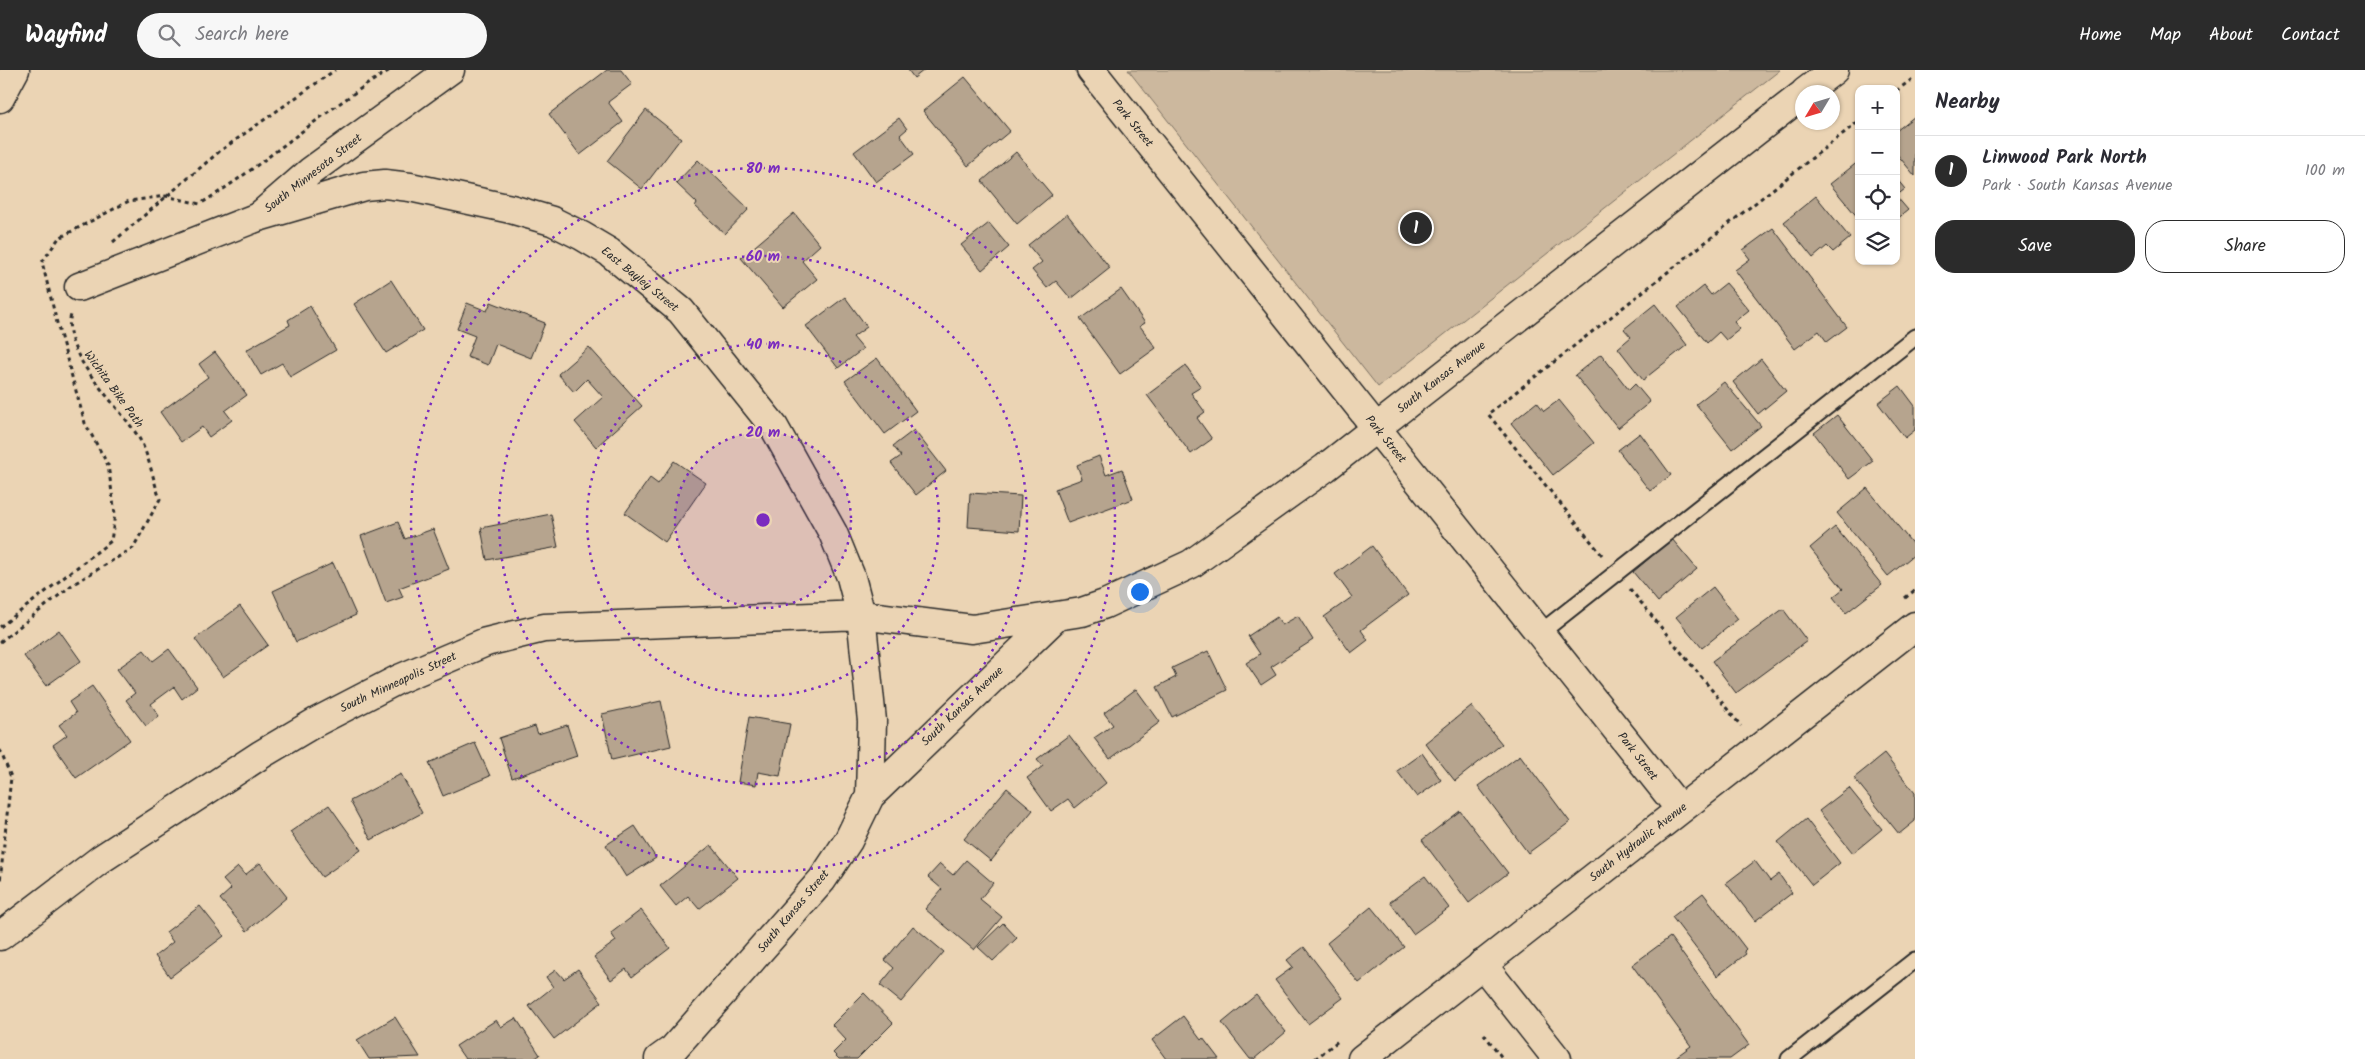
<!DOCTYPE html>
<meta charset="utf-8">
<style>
:root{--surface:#fff;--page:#f7f7f7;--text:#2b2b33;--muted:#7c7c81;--line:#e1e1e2;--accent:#2b2b2b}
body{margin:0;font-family:Kalam,sans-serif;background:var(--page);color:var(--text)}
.controls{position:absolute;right:15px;top:15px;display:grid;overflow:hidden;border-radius:10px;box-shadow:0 1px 4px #0004}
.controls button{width:45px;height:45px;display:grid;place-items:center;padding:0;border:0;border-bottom:1px solid var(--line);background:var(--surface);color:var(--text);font:25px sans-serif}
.compass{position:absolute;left:1795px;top:15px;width:45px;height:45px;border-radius:50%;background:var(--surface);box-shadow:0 1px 4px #0004;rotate:232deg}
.you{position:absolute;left:1139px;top:521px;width:18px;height:18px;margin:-12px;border:4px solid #fff;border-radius:50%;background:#1a73e8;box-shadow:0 0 0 8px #1a73e833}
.badge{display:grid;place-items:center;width:32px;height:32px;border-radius:50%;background:var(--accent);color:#fff;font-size:16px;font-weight:700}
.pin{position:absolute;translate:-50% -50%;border:2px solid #fff;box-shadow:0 1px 5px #0006}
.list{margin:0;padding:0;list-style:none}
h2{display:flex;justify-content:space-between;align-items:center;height:65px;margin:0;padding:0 20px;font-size:21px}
h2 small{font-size:16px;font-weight:400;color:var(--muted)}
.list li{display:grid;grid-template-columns:32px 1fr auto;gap:15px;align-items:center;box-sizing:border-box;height:70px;padding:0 20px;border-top:1px solid var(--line)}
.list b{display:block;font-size:19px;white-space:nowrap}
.list p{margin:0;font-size:16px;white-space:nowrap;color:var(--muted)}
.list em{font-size:16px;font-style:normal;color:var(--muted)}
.actions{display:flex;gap:10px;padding:15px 20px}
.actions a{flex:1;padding:11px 0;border:1px solid var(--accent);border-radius:20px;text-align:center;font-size:18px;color:var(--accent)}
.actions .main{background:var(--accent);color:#fff}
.icon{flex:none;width:28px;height:28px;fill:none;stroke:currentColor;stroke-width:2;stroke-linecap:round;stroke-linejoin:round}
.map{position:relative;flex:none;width:1915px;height:989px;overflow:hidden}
header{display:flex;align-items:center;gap:30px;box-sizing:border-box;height:70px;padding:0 25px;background:var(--accent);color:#fff}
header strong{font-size:24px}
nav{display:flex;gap:28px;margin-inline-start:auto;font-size:18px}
.search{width:350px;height:45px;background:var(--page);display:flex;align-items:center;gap:12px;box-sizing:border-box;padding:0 18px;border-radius:28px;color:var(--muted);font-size:19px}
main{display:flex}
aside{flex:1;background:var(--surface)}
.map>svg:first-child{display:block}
.green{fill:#ccb89e;stroke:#7c7264}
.building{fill:#b6a48e;stroke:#2b2b2b}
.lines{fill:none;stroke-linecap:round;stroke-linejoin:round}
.lane-casing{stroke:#2b2b2b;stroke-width:19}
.street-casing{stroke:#2b2b2b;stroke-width:31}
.secondary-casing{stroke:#2b2b2b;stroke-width:31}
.highway-casing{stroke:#2b2b2b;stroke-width:31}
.path{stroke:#2b2b2b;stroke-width:3;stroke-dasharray:4 4;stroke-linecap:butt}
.lane{stroke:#ebd4b4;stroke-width:15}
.street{stroke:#ebd4b4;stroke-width:28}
.secondary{stroke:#ebd4b4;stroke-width:28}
.highway{stroke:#ebd4b4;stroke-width:28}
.ring{fill:none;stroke:#7b2cbf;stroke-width:2.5;stroke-dasharray:2.5 5}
.labels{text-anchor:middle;stroke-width:4;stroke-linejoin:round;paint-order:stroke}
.street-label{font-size:12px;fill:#2b2b2b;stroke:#ebd4b4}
.centre{fill:#7b2cbf;stroke:#ebd4b4;stroke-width:2.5}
.ring-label{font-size:15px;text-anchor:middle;font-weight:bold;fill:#7b2cbf;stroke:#ebd4b4;stroke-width:4;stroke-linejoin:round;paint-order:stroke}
</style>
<header>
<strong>Wayfind</strong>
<div class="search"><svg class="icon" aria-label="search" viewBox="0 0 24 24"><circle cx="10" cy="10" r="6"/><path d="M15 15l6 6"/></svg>Search here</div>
<nav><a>Home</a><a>Map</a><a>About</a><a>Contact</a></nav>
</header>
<main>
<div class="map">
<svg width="1915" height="989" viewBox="0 0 1915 989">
<rect width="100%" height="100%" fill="#ebd4b4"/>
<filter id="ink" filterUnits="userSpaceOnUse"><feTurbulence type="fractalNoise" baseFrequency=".02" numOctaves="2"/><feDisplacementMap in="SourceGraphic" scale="10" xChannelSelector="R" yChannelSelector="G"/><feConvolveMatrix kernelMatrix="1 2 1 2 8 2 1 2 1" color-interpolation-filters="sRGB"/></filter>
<g filter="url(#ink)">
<path class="green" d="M1128,0H1780L1378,317Z"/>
<path class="building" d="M607,0H621L632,14L608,32L623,52L580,85L549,44Z
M908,0H924L914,8Z
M965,7L1010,61L968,96L923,41Z
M646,40L681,68L642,119L607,91Z
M1915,46V106L1896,83V61Z
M899,48L907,59L900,65L914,84L876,112L854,82Z
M1016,82L1052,125L1017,154L982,111Z
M698,90L749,139L725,164L695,136L697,133L676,113Z
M1859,91V149L1830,114Z
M1896,108L1905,119L1896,126L1908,140L1896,150Z
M1816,126L1850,168L1833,182L1827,176L1813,188L1784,152Z
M794,143L820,175L802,191L817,209L783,237L741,188Z
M1067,144L1110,198L1071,229L1056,211L1047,218L1032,200L1042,192L1028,175Z
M989,153L1009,177L982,200L961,175Z
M1773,158L1847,257L1827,272L1819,261L1795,279L1735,200L1750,189L1743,180Z
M391,210L423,260L386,283L354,234Z
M1726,213L1749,240L1734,252L1740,259L1726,270L1719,262L1707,273L1678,237L1704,216L1711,225Z
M1121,219L1145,253L1140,256L1156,278L1120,304L1080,249Z
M845,227L867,257L853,267L863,279L838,298L806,256Z
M491,232L545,253L531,288L496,274L488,295L467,287L475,266L457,259L467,233L487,241Z
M1655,234L1687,275L1643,310L1618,278L1631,267L1624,259Z
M310,236L336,280L290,307L282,293L261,305L246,280L290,255L288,250Z
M589,277L642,336L596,377L575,352L603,327L587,309L574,322L558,304Z
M215,282L247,325L225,341L232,350L209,367L202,357L181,372L160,342L208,307L199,294Z
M1601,284L1629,320L1635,314L1650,332L1618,358L1575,305Z
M877,288L916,341L885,364L845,311Z
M1761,289L1786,321L1758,344L1733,312Z
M1186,296L1201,317L1191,323L1205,342L1197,348L1212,369L1191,384L1147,325Z
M1724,312L1761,356L1732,379L1696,334Z
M1900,316L1915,336V360L1905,368L1878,333Z
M1559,330L1594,373L1553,405L1511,353L1537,332L1544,341Z
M1837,345L1873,391L1849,409L1814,363Z
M914,360L946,401L916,425L891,393L901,386L893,376Z
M1640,363L1671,405L1650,421L1618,380Z
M1099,386L1106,405L1122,399L1133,429L1068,453L1055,419L1082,409L1077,395Z
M674,391L706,413L665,472L625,443L650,408L658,414Z
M1867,418L1915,477V484L1888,506L1837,443Z
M970,423L1021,426L1019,461L968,457Z
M551,444L558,477L487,490L481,458Z
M398,452L405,469L433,459L449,499L399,518L403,527L386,533L361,466Z
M1835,457L1882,515L1846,543L1833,527L1843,519L1810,478Z
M1672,469L1697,499L1658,532L1633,502Z
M1372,476L1408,525L1361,560L1368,570L1351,583L1324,547L1352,527L1335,504Z
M333,493L356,545L296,572L273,521Z
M1713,517L1738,549L1702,578L1676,547Z
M240,536L268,575L223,607L195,569Z
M1783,539L1807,571L1736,623L1712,591Z
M1298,546L1313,570L1271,597L1276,605L1261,615L1246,593L1260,584L1248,566L1277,547L1282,555Z
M59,560L81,591L46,616L24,586Z
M169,579L197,617L182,629L174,617L151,634L159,646L146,656L126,630L135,623L117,599L144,580L153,591Z
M1208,581L1227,620L1172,647L1157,617L1176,607L1172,598Z
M92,616L130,670L76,708L53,675L67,665L59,655L76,643L69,632Z
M1136,619L1160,652L1110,689L1094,668L1113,655L1104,643Z
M661,631L671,676L612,690L602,644Z
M1471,636L1502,674L1455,711L1425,673Z
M749,647L790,654L780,706L758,702L756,715L738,712Z
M567,655L577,686L512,708L499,668L535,656L538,664Z
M1069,665L1106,713L1075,738L1068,729L1051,741L1027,708L1043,696L1037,689Z
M475,673L490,706L443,726L429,693Z
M1422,683L1441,710L1417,727L1397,701Z
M1884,684L1915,723V751L1899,764L1854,708Z
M1520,685L1570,752L1528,783L1478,716Z
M401,704L422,743L371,770L350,731Z
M1007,718L1033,740L991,791L964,769Z
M1849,718L1882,759L1853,783L1819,741Z
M329,735L361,780L322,807L290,762Z
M1460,741L1508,803L1469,833L1422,770Z
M1806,749L1840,793L1812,815L1778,772Z
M635,756L656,788L626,807L606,775Z
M711,775L738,808L699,839L688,826L676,836L660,816Z
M966,790L993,813L980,829L1002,847L974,880L925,839L942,819L928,807L940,794L953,805Z
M1755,791L1770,811L1779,804L1792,823L1755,851L1726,813Z
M260,793L287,827L247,861L220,829L231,819L223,810L238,797L245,805Z
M1425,806L1449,838L1413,864L1390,832Z
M1703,823L1746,879L1744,881L1746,884L1717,906L1672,847Z
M200,836L224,866L170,907L155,886L173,872L166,862Z
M1371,837L1404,877L1359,913L1327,873Z
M641,840L670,878L632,907L626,899L611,910L594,887L616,871L611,863Z
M1003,853L1017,868L993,891L978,877Z
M913,856L944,882L901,932L880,915L894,898L885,890Z
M1670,867L1749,975L1730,989H1673L1691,976L1632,895Z
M1304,877L1343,928L1308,954L1275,910L1293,897L1287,890Z
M578,899L602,932L554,969L529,936L553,917L546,907L556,900L564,909Z
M864,923L893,953L857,989H839L833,983L846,970L832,955Z
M1256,925L1286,962L1254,989H1250L1222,953Z
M1183,946L1201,970L1203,968L1219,989H1166L1152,970Z
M395,947L420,987L369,989L357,970Z
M516,948L540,985L534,989H465L456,976L496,950L501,957Z"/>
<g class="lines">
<g class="lane-casing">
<path id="lane" d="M1540,563L1915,267
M1789,989L1915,890"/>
</g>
<g class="street-casing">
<path id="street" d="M1091,0L1680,739
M1805,22L1834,0
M258,147L364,116L385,114L410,117L511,139L552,151L582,166L609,182L681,241L774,357L833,463L851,507L861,545L872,651L870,726L848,771L822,810L673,979L659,989
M79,217L258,147L311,101L450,0
M870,726L1056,547
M0,866L101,789L262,684L316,652L399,609L486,572L544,558L861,545L972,559L1082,542L1105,534L1191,494L1325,398L1802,25
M1482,894L1557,989"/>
</g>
<g class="secondary-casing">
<path id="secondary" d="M1362,989L1915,556"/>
</g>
<g class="highway-casing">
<path id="highway" d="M0,28L15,0"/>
</g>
<path class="path" d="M1896,21L1915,7
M113,172L220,81L335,0
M1602,485L1488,344L1859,51
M1630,519L1741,656
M1905,528L1915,520
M0,557L111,471L115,444L108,395L85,353L58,257L42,192L59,168L129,131L166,126L200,134C266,94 323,40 390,0
M0,572L72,515L133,478L160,429C153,410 149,385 139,368C120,336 59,283 71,245
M0,680L11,707L0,812
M1484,964L1503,989
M1315,989L1338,971"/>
<use href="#lane" class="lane"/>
<use href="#street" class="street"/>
<use href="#secondary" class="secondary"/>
<use href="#highway" class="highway"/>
</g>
</g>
<circle cx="763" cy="450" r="88" fill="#7b2cbf" fill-opacity=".12"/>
<g class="ring">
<circle cx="763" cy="450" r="88"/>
<circle cx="763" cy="450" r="176"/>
<circle cx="763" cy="450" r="264"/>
<circle cx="763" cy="450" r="352"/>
</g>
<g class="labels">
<g class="street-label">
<text transform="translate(1133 53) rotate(51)" y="4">Park Street</text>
<text transform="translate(313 103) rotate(-38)" y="4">South Minnesota Street</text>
<text transform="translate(640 209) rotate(39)" y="4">East Bayley Street</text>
<text transform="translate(1441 307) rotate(-38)" y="4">South Kansas Avenue</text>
<text transform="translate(114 319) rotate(54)" y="4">Wichita Bike Path</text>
<text transform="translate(1386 369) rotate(51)" y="4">Park Street</text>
<text transform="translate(398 612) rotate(-25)" y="4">South Minneapolis Street</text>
<text transform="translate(962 636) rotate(-44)" y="4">South Kansas Avenue</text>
<text transform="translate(1638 686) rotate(52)" y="4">Park Street</text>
<text transform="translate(1638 772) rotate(-38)" y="4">South Hydraulic Avenue</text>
<text transform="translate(793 841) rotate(-50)" y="4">South Kansas Street</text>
</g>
</g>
<circle cx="763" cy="450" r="8" class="centre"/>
<g class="ring-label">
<text x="763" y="103">80 m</text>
<text x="763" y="191">60 m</text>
<text x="763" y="279">40 m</text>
<text x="763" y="367">20 m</text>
</g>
</svg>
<div class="controls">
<button>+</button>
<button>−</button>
<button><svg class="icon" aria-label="locate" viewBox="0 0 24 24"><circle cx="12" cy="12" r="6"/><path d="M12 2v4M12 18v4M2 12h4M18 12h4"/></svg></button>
<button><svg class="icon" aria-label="layers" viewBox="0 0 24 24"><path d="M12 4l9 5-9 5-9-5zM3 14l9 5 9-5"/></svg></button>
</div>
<svg class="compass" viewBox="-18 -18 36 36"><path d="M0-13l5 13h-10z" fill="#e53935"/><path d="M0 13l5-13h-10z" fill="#7c7c81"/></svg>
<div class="you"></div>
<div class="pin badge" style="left:1416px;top:158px">1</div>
</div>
<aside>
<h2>Nearby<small></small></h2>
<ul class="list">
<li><span class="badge">1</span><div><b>Linwood Park North</b><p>Park · South Kansas Avenue</p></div><em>100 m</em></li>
</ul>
<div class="actions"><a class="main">Save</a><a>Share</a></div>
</aside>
</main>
